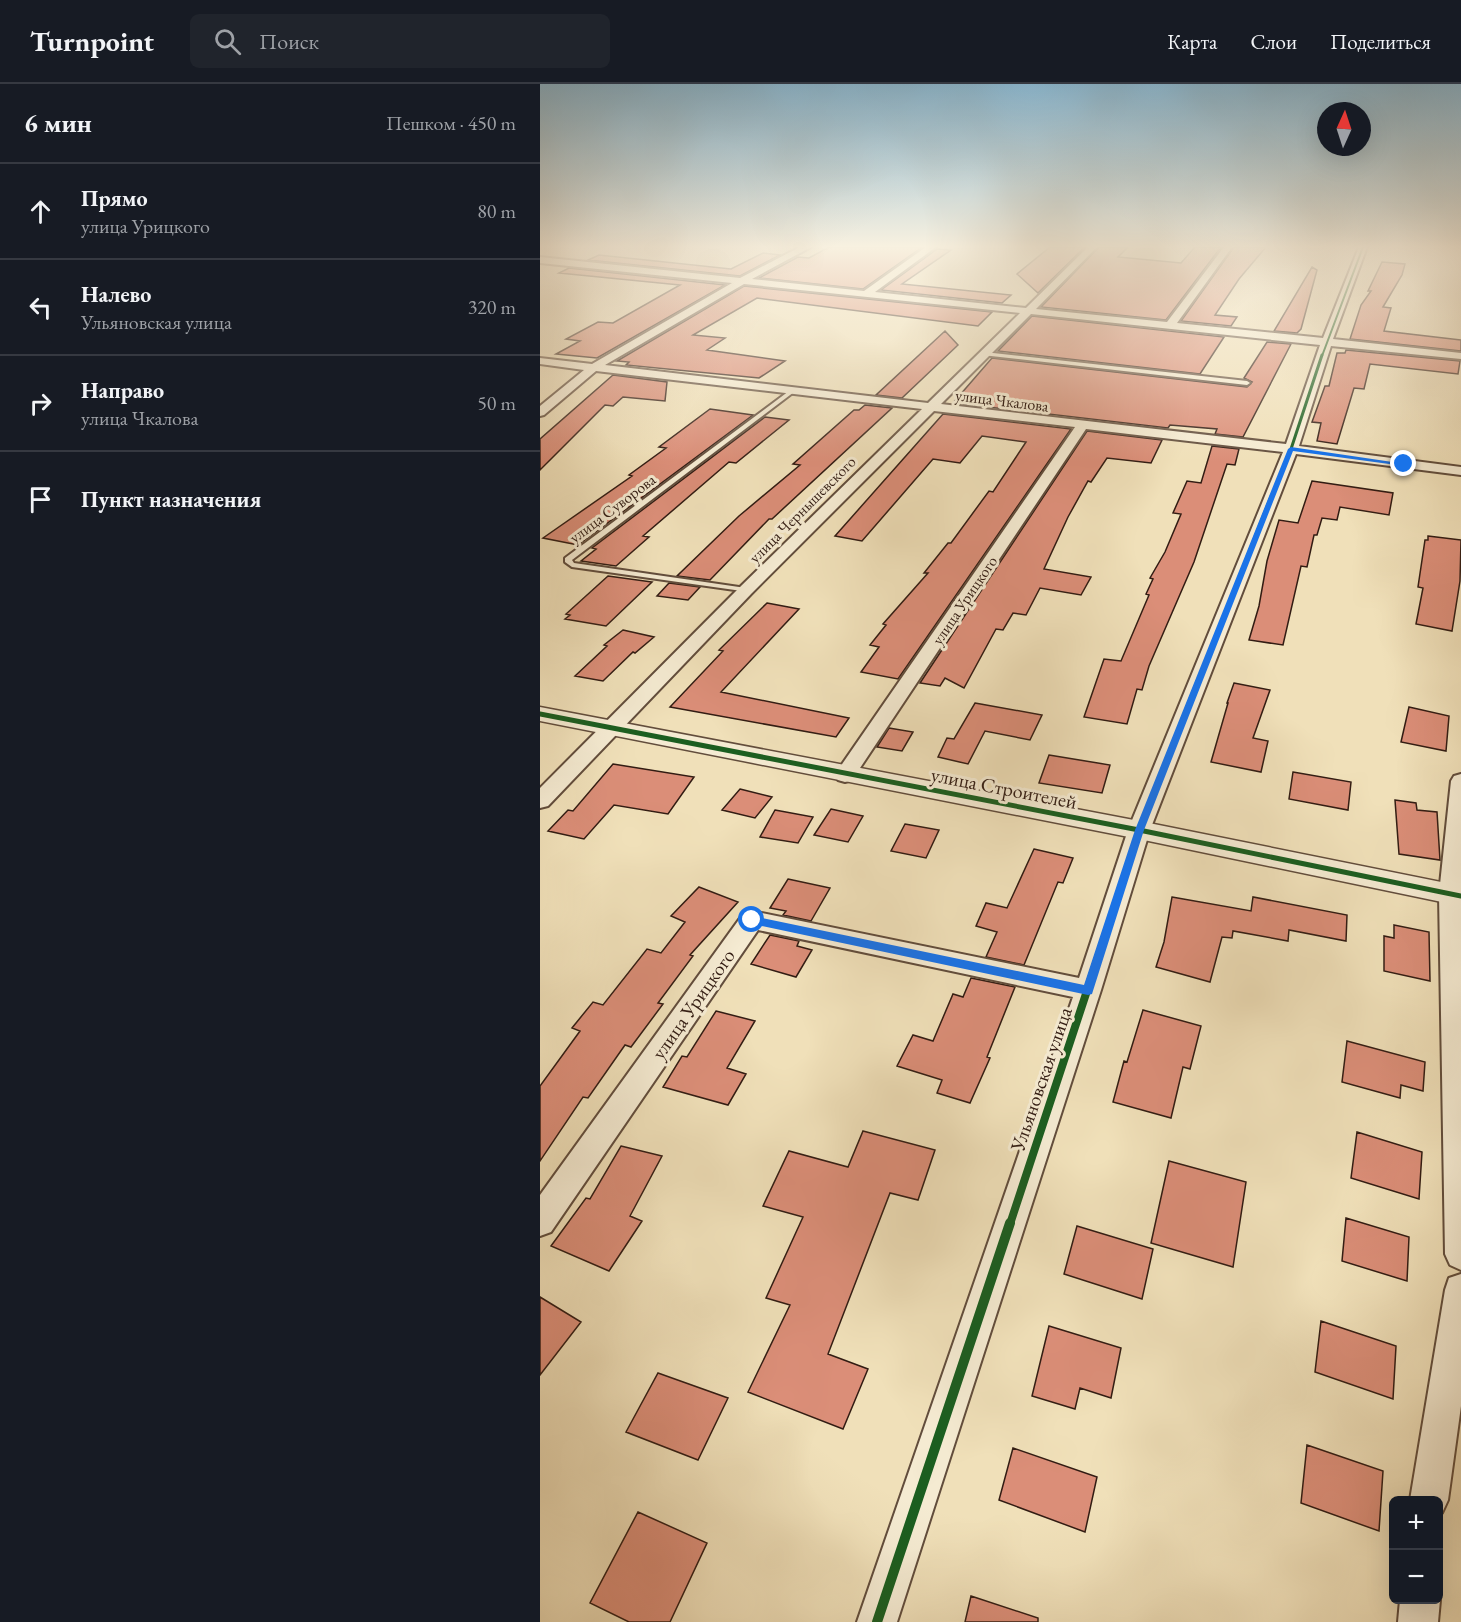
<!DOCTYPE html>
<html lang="ru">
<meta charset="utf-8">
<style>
:root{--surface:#171b24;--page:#20242c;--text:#f1f3f6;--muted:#9ea1a6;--line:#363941}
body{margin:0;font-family:"EB Garamond",serif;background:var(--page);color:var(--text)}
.controls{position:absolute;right:18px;bottom:18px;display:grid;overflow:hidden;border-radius:9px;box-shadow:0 6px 24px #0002}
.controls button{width:54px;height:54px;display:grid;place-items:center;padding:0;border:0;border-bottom:2px solid var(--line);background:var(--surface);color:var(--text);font:30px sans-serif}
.compass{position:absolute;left:777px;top:18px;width:54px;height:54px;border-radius:50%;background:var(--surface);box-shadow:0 6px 24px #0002;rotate:3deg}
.stop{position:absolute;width:18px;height:18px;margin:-14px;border:4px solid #1a73e8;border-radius:50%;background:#fff}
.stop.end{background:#1a73e8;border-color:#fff;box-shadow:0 2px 6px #0008}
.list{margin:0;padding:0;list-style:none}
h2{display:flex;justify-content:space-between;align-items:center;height:78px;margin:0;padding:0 24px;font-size:26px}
h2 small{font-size:20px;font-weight:400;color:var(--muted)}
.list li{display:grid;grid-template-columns:39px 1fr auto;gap:18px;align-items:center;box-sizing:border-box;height:96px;padding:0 24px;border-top:2px solid var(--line)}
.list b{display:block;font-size:22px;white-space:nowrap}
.list p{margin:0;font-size:20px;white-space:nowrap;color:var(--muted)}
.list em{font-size:20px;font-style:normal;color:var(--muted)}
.icon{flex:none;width:33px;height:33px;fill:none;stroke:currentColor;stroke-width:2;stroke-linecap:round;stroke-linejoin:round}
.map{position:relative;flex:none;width:921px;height:1538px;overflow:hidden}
header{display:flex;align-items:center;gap:36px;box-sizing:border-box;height:84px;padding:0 30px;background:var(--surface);border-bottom:2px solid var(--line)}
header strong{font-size:28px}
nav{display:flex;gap:33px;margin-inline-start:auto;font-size:21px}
.search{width:420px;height:54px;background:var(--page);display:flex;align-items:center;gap:15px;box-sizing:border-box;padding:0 21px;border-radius:9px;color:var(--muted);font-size:22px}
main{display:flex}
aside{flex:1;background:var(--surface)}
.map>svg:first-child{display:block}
.building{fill:#db8e78;stroke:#321c13;stroke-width:1.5}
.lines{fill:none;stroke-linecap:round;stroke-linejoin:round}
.service-casing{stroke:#624d3c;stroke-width:4}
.minor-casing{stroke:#624d3c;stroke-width:4}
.tertiary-casing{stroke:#624d3c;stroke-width:3}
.service{fill:#f5ebd2;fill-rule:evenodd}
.minor{fill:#f5ebd2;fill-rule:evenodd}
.tertiary{fill:#f5ebd2;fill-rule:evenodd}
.cycleway-far5-casing{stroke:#f5ebd2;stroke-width:4}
.cycleway-far4-casing{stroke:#f5ebd2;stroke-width:5}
.cycleway-far3-casing{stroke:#f5ebd2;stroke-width:8}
.cycleway-far2-casing{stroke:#f5ebd2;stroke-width:9}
.cycleway-far1-casing{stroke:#f5ebd2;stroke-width:11}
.cycleway-casing{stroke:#f5ebd2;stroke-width:14}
.cycleway-far5{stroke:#1b5e20;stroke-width:2}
.cycleway-far4{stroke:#1b5e20;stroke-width:3}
.cycleway-far3{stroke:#1b5e20;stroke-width:4.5}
.cycleway-far2{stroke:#1b5e20;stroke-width:5}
.cycleway-far1{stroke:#1b5e20;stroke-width:8}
.cycleway{stroke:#1b5e20;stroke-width:10}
.route{fill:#1a73e8}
.labels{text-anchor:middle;stroke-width:6;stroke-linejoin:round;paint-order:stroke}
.far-street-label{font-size:16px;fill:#321c13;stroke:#f5ebd2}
.street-label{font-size:20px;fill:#321c13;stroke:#f5ebd2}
</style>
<header>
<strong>Turnpoint</strong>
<div class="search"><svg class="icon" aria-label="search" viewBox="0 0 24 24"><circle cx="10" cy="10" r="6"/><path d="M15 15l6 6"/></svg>Поиск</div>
<nav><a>Карта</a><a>Слои</a><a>Поделиться</a></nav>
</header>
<main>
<aside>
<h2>6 мин<small>Пешком · 450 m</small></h2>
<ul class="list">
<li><svg class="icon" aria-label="ahead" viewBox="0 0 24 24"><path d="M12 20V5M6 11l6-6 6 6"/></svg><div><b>Прямо</b><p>улица Урицкого</p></div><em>80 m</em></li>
<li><svg class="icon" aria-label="left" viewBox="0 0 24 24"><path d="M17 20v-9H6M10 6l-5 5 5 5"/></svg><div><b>Налево</b><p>Ульяновская улица</p></div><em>320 m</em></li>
<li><svg class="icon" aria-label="right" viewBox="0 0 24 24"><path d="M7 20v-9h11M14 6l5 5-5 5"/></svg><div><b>Направо</b><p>улица Чкалова</p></div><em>50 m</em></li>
<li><svg class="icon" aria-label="arrive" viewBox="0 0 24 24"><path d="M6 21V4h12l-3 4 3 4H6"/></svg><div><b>Пункт назначения</b></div></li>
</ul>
</aside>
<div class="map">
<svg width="921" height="1538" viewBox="0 0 921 1538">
<rect width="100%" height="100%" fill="#f0e0b9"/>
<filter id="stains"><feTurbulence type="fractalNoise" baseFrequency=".00333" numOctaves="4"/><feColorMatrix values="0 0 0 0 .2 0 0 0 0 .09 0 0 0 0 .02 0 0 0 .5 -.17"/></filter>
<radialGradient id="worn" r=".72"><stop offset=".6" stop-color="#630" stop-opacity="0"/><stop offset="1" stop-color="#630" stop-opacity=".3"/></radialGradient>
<path class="building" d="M289,163H375L381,164L323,205L219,194L258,173L269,174Z
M510,163H545L498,209L477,190Z
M559,163H588L578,173L641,179L655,163H681L626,236L501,223Z
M694,163H726L699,195L675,231L697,233L691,242L641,237Z
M397,165L411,166L362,200L471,211L462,219L341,206Z
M223,169L240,171L200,192L48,176L59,171L191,185Z
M842,178L865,180L862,191L843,223L851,224L844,247L921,256V267L810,255L821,221L831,207H828Z
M772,183L777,186L761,245L757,249L734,247Z
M29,184L185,201L57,274L16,270L40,257L26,255L58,238L73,239L140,201L19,189Z
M204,202L452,228L438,242L217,214L153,251L185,254L167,266L245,277L219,294L86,281L89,278L77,277Z
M492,232L684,253L660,290L458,267Z
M405,247L418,261L362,314L336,311Z
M727,258L751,260L703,353L675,350L677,345L630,341L628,344L413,319L452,274L707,303L712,298L704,294Z
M806,266L920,277L918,290L830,280L824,305L814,304L797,360L777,357L781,339L772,338L785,302H789L797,269H805Z
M73,291L127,298L125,317L83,313L73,322L65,321L0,386V355Z
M325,321L352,324L232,435H229L170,496L137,492L199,432L260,381L253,380L314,326H319Z
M170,325L213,331L38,461L3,454L92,392L89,391L126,364L119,363Z
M403,330L531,345L358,595L321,588L339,563L330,561L346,541L343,540L388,489H384L408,459H411L449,407L453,408L486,358L442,352L420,379L393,375L322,457L295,452Z
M225,333L249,336L196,379L189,378L103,452L109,453L76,482L41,477L56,465L52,464Z
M547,347L622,356L611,379L567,374L551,398L548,397L528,433L504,485L551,493L541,511L500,504L486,531L473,529L463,546L456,545L424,604L405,594L400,602L380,599Z
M672,362L699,365L695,381L687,380L654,478L609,582L602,606L597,605L587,640L544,633L564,575L581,577L609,511L606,510L613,495L610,494L625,468L641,430L633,429L647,397L661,399Z
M772,397L853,409L849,431L800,423L797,436L782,434L777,451H774L767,483L761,482L743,561L709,556L719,522L727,477L739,436L758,439Z
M888,452L921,456L920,497L912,547L876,540L883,504L878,503L885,456H888Z
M68,492L112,498L66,542L25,535L30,531L26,530Z
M129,499L160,503L148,516L117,512Z
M227,519L259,525L181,608L309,634L296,653L130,623L183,567L179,566Z
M83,546L114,553L95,569L93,568L63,597L35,592L67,562L64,561Z
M694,599L730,606L713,654L728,657L721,688L671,678L688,619H687Z
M435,619L502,631L490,656L445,647L428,680L398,673L407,654L414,655Z
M869,623L909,632L906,667L861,658Z
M349,644L373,648L362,667L337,663Z
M509,671L570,681L562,709L499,699Z
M73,680L154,693L128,730L74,721L44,755L8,747L28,726L33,727Z
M753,688L811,698L808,726L749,715Z
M200,705L232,713L215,734L182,726Z
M855,716L876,719L877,726L897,728L900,776L859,770Z
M291,725L323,732L308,758L274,751Z
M235,726L273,733L258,759L220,753Z
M365,740L399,746L386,774L351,767Z
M494,765L533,774L523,799L518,798L484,881L446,873L457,848L436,842L446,819L467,824Z
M248,795L290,804L271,837L243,831L246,827L230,824Z
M159,803L198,818L150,871L153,872L118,919L123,920L91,963L85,961L48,1014L43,1013L0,1077V1002L40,947L32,944L53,918L63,921L107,865L121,869L145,838L131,832Z
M632,813L711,827L713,813L807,831L806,857L749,846L748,857L693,847L692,854L682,853L670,898L616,883L624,858Z
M854,841L889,848L890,897L844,887V852L854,854Z
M230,851L259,857L257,862L272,866L256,893L211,880Z
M431,894L475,903L447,973L450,974L430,1019L397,1009L402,996L357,982L373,951L393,957L413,910L423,913Z
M603,926L661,942L650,985L643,983L631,1034L573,1018L584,977L587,978Z
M176,927L215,937L187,984L206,990L188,1021L123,1003L142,972L147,973Z
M807,957L885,978L883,1007L861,1001L860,1014L802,998Z
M323,1047L395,1066L378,1116L350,1109L288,1270L328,1285L303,1345L208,1308L250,1221L226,1214L263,1133L223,1122L249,1067L308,1083Z
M817,1048L882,1068L879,1115L811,1094Z
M81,1062L122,1072L90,1132L102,1137L69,1187L11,1162L46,1114L50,1115Z
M629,1077L706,1098L693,1183L611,1159Z
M806,1134L869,1153L867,1197L802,1177Z
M537,1142L613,1165L602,1215L524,1190Z
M0,1213L41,1238L0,1291Z
M781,1237L856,1262L853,1315L775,1288Z
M509,1242L581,1264L571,1314L540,1304L535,1325L492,1312Z
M118,1289L188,1314L158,1376L86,1348Z
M767,1361L843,1387L839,1447L761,1419Z
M473,1364L557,1393L545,1448L459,1416Z
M98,1428L167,1459L130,1538H89L50,1519Z
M431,1512L498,1534V1538H425Z"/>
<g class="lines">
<g class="service-casing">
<path id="service" d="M444,268L707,297L710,299L707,301L442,271Z
M249,307L254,308L32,476L34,479L206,504L210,506L209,508L32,483L25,478V474Z"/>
</g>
<g class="minor-casing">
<path id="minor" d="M260,163H271L212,195L324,207L386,163H396L335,208L486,224L548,163H557L496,225L627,238L684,163H692L637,239L783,254L819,163H827L793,255L921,269V275L791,262L759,362L921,383V391L756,370L610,746L561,906L357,1538H317L533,913L218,846L11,1148L0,1152V1111L203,830L212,827L539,894L588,746L743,368L546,345L312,696L305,698L298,696L295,691L298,686L535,343L394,327L212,509L8,722L0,724V704L200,503L382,325L56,287L4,331L0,332V322L44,286L0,280V274L52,280L192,199L0,179V173L200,194ZM204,200L480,229L388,319L65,281ZM491,230L780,261L746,360L401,320Z
M921,690V1186L910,1181L905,1170L899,810L911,697L914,692Z
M921,1190V1322L908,1416L902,1429L898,1431V1416H870L905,1206L909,1194Z
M898,1513L900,1516L898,1538H858L860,1516H898Z"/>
</g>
<g class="tertiary-casing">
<path id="tertiary" d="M0,623L599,737L921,802V822L599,755L0,637Z"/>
</g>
<use href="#service" class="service"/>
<use href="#minor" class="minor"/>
<use href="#tertiary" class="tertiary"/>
<g class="cycleway-far5-casing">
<path id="cycleway-far5" d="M782,272L823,163"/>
</g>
<g class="cycleway-far4-casing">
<path id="cycleway-far4" d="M732,413L751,365L782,271"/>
</g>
<g class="cycleway-far3-casing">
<path id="cycleway-far3" d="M659,596L732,412"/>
</g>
<g class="cycleway-far2-casing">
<path id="cycleway-far2" d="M0,630L599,746L921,812
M571,833L599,746L659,595"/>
</g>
<g class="cycleway-far1-casing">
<path id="cycleway-far1" d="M470,1140L572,831"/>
</g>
<g class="cycleway-casing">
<path id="cycleway" d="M337,1538L470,1139"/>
</g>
<use href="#cycleway-far5" class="cycleway-far5"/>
<use href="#cycleway-far4" class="cycleway-far4"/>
<use href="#cycleway-far3" class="cycleway-far3"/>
<use href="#cycleway-far2" class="cycleway-far2"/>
<use href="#cycleway-far1" class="cycleway-far1"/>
<use href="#cycleway" class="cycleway"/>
</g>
<linearGradient id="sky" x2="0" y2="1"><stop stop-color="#89b8d3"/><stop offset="0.43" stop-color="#f8f1e0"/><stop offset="1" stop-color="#f8f1e0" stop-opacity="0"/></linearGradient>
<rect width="921" height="378" fill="url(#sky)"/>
<path class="route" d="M751,363L866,380L864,382L753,367L604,746L552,910L548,911L208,839L207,836L212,832L544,901L595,746L748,365Z"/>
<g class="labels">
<g class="far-street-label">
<text transform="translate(462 316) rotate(7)" y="6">улица Чкалова</text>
<text transform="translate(72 424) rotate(-37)" y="6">улица Суворова</text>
<text transform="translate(262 425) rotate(-45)" y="6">улица Чернышевского</text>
<text transform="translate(424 516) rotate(-56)" y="6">улица Урицкого</text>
</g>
<g class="street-label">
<text transform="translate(464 704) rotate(11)" y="7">улица Строителей</text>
<text transform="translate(153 920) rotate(-55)" y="7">улица Урицкого</text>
<text transform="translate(501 995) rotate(-71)" y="7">Ульяновская улица</text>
</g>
</g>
<rect width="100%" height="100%" filter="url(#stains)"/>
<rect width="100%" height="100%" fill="url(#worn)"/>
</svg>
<div class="controls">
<button>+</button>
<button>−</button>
</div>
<svg class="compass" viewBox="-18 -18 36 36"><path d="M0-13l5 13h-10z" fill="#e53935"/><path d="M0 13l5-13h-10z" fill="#9ea1a6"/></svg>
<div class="stop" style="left:212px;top:836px"></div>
<div class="stop end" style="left:864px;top:380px"></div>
</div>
</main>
